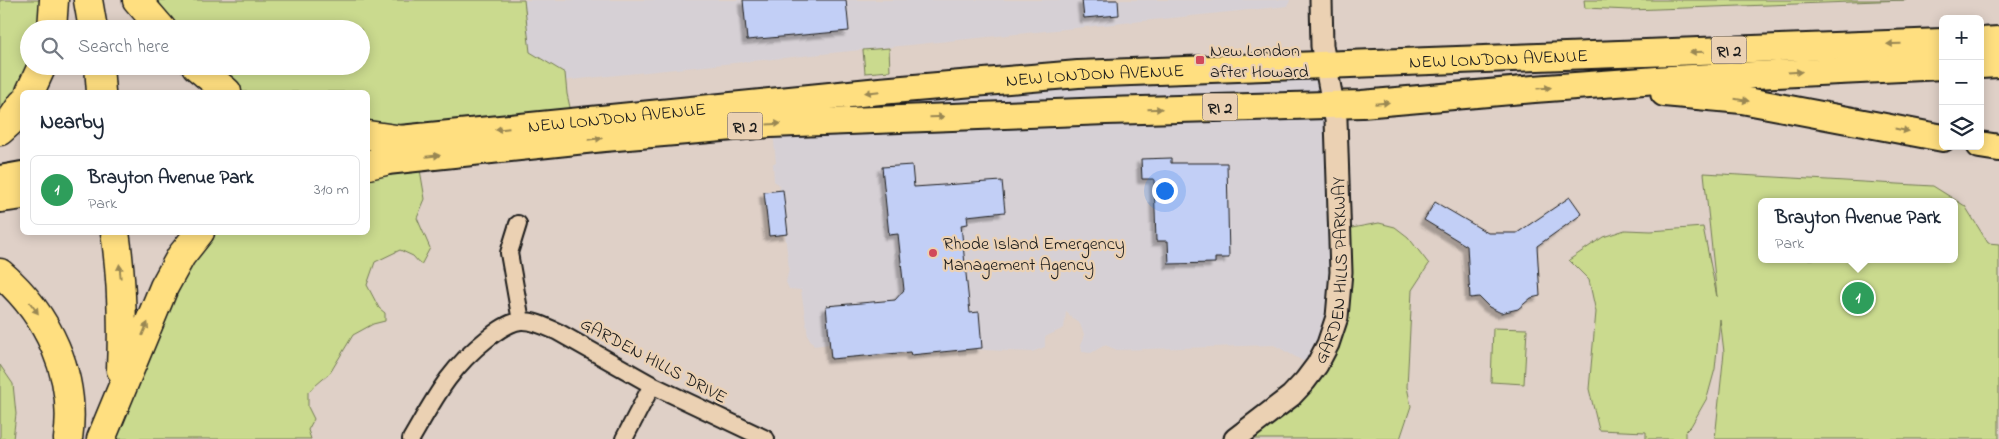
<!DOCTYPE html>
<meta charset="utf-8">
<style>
:root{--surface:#fff;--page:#f6f6f7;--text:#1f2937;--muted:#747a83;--line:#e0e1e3;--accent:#db2777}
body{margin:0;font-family:"Indie Flower",sans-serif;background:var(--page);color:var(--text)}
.controls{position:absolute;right:15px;top:15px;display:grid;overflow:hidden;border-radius:8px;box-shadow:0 2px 12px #0003}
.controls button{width:45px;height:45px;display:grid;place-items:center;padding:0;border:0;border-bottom:1px solid var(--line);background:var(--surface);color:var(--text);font:25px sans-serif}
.you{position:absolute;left:1164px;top:190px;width:18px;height:18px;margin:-12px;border:4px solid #fff;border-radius:50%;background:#1a73e8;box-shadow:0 0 0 8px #1a73e833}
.badge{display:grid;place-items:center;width:32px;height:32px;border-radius:50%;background:var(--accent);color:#fff;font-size:16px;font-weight:700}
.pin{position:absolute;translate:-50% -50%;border:2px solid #fff;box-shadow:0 1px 5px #0006}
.popup{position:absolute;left:1758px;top:198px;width:200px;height:65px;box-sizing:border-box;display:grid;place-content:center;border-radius:8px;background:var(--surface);filter:drop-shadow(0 1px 4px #0005);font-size:16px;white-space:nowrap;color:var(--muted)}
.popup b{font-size:19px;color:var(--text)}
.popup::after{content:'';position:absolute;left:50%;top:100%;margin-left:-10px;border:10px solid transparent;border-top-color:var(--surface)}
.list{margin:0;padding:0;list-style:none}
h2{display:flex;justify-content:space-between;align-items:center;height:65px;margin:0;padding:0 20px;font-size:21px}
h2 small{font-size:16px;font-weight:400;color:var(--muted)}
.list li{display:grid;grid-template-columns:32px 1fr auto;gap:15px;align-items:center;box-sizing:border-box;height:70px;margin:0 10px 10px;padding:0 10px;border:1px solid var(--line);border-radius:8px}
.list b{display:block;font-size:19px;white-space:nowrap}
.list p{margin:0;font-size:16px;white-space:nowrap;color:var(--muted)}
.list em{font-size:16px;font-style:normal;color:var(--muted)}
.icon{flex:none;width:28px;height:28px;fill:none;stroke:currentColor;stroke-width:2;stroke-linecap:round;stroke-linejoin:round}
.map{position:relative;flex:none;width:1999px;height:439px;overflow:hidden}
.search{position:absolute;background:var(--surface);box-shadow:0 2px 12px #0003;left:20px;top:20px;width:350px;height:55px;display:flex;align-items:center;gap:12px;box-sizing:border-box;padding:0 18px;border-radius:28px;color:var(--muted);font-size:19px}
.panel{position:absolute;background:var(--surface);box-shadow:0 2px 12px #0003;left:20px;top:90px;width:350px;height:145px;border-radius:8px}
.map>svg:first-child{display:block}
.built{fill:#d6d0d5}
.green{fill:#cada8e;stroke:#737b55;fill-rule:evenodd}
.building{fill:#c2cff6;stroke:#1c1c1c;filter:url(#shadow)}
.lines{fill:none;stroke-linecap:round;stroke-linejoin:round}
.minor-casing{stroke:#1c1c1c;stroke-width:20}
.tertiary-casing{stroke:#1c1c1c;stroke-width:25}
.primary-casing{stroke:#1c1c1c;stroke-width:30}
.motorway-casing{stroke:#1c1c1c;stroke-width:31}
.minor{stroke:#ebd1b3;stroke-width:16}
.tertiary{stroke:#ebd1b3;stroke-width:21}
.primary{stroke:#ffdf80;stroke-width:26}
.motorway{stroke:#ffdf80;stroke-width:28}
.oneway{fill:#998753}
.poi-dot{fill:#d1495b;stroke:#ebd1b3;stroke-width:2}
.labels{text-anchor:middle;stroke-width:4.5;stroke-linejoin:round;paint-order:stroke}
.shield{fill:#ebd1b3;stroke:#5a5249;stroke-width:1}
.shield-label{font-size:16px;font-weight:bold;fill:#1c1c1c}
.poi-label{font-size:18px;fill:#1c1c1c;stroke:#ebd1b3;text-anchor:start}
.street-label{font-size:18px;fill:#1c1c1c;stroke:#ebd1b3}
</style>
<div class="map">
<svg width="1999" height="439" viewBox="0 0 1999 439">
<defs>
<filter id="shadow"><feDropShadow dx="-4.5" dy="4.5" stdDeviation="1" flood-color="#0004"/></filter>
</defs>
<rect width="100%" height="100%" fill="#dfd0c7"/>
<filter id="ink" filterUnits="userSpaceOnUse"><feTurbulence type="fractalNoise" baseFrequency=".02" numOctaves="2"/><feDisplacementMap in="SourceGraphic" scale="10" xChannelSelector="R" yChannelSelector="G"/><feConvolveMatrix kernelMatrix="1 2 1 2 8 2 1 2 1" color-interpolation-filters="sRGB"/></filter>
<g filter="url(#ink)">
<path class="built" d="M208,0H1290L1288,6L414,96L361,66V29Z
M1338,61L1342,90L1340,100L1343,293L1312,366L1274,345L1117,350L1105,345L1091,353L1082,352L1081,345L1084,334L1080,324L1066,312L1064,328L1045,337V347L1032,352L836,343L814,346L808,336L801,290L789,289L786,282L789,269L782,208L779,185L774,181L773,163H776L770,100Z"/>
<path class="green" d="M0,0H56L53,29H29V66L0,131Z
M145,0H524L530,52L565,73L567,94L572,116L368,131V92H236L204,66H361V29H169Z
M1584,0H1906L1630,10L1585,8Z
M889,48L890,71L865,73L863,50Z
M418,158L425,199L417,218L430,248L421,265L413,256L400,250L375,262L367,285L379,308L385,313V321L373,324L353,335L330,373L308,392V407L314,419L308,430L311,439H114L199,233L368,232V161Z
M1704,173L1933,186L1965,206L1988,243L1999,244V439H1715L1724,352L1720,319L1715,369L1707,398L1691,426L1685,432V439H1646V432L1599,430L1589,389L1596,312L1589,280L1569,260L1603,237L1625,230L1651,231L1703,227L1717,297ZM1762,202H1954V259H1762Z
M1379,223L1395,227L1408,237L1429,264L1412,290L1407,387L1411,406L1400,439H1233L1300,385L1327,339L1341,230Z
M1493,328L1527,329L1524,384L1491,382Z
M0,365L13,384L16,414L13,439H0Z"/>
<path class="building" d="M743,0H846L849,31L747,40Z
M1082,0H1118L1119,15L1084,18Z
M1171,158V163H1227L1229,258H1215V263L1169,264L1168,241H1156L1154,179H1142L1141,159Z
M912,165L914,187L1002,181L1005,212L967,216L968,224L961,225L970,313L979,312L982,348L911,355L910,352L831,359L826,306L895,300L904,290L898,234L889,235L882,167Z
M783,190L788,234L769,236L764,192Z
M1570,197L1582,214L1537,246L1540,296L1531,298L1518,309L1501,313L1489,307L1479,297L1470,298L1467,246L1424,220L1435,202L1488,233H1517Z"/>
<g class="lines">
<g class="minor-casing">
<path id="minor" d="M518,224L509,253L521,321
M411,439C435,398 449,369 487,339C497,331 509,322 521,321C533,320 547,327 558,332L652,385L766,439
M624,439L652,385"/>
</g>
<g class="tertiary-casing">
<g id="tertiary">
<path id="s1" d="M1235,439L1291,396L1305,381L1317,365L1328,344L1337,317L1341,272L1336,120L1322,46L1321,0"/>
</g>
</g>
<g class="primary-casing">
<g id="primary">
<path d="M1980,41L1999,40"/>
<path d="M1980,65L1999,64"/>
<path d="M1664,93L1742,100L1943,138"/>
<path id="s2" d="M380,141L880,91L1078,74L1943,42"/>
<path d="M1980,145L1999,148"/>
<path d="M368,163L604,138L770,124L1106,111L1362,104L1534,89L1671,79L1943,66"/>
<path d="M0,179L22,175"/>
<path d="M0,199L22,196"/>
</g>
</g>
<g class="motorway-casing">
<path id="motorway" d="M88,0L93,29
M137,0L162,29
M52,29L54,0
M99,66L101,92
M196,66L227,92
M30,92L42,66
M0,131L10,122L22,104
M368,135L403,140
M368,165L385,161
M115,232C122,279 123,324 121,370
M0,273C48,314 77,375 68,439
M101,439L164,287L181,256L200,232"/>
</g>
<use href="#minor" class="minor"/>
<use href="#tertiary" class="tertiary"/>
<use href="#primary" class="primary"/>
<use href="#motorway" class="motorway"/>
</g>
<defs><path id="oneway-solid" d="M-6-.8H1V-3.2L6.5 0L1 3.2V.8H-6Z" transform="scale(1.25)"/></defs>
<g class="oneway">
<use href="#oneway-solid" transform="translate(1894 44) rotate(178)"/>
<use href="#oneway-solid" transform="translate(1697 52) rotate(178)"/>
<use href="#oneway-solid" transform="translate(1795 72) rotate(-3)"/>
<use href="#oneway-solid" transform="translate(1544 88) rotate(-4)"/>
<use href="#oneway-solid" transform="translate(872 92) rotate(174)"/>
<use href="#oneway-solid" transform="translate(1742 100) rotate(9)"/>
<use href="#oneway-solid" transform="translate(1382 103) rotate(-5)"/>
<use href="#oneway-solid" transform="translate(1155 109) rotate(-2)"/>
<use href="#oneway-solid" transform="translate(937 117) rotate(-2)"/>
<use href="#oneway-solid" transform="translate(774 124) rotate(-3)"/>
<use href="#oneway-solid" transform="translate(502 129) rotate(174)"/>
<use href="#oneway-solid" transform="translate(1902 130) rotate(11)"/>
<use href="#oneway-solid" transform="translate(595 139) rotate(-6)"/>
<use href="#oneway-solid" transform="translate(433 156) rotate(-6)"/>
<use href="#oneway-solid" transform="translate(120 271) rotate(-95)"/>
<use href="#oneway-solid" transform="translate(34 308) rotate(53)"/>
<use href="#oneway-solid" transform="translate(145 329) rotate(-67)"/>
</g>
</g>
<g class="poi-dot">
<rect x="1195" y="55" width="10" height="10" rx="2.5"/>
<circle cx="933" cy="253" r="5"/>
</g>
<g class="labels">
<g class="shield">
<rect x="1711.5" y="36.5" width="35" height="27" rx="4"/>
<rect x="1202.5" y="93.5" width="35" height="27" rx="4"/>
<rect x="727.5" y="112.5" width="35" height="27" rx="4"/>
</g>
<g class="shield-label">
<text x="1729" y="56">RI 2</text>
<text x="1220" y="113">RI 2</text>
<text x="745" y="132">RI 2</text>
</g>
<g class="poi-label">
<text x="1210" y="56">New London<tspan x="1210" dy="21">after Howard</tspan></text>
<text x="943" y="249">Rhode Island Emergency<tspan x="943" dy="21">Management Agency</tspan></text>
</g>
<g class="street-label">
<text dy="6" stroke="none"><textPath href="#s2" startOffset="1122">NEW LONDON AVENUE</textPath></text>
<text dy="6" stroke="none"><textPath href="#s2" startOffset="718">NEW LONDON AVENUE</textPath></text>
<text dy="6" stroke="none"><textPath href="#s2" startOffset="238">NEW LONDON AVENUE</textPath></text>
<text dy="6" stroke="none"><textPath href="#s1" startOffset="209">GARDEN HILLS PARKWAY</textPath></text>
<text transform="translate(654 360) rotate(28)" y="6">GARDEN HILLS DRIVE</text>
</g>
</g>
</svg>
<div class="controls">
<button>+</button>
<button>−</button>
<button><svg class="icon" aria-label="layers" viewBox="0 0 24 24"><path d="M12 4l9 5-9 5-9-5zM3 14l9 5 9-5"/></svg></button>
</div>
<div class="you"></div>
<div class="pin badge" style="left:1858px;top:298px;background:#2e9e5b">1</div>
<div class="popup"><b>Brayton Avenue Park</b>Park</div>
<div class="search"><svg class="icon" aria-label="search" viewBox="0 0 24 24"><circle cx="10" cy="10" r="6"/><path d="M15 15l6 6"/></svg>Search here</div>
<section class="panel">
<h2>Nearby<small></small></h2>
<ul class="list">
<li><span class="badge" style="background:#2e9e5b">1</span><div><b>Brayton Avenue Park</b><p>Park</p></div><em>310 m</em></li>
</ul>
</section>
</div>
